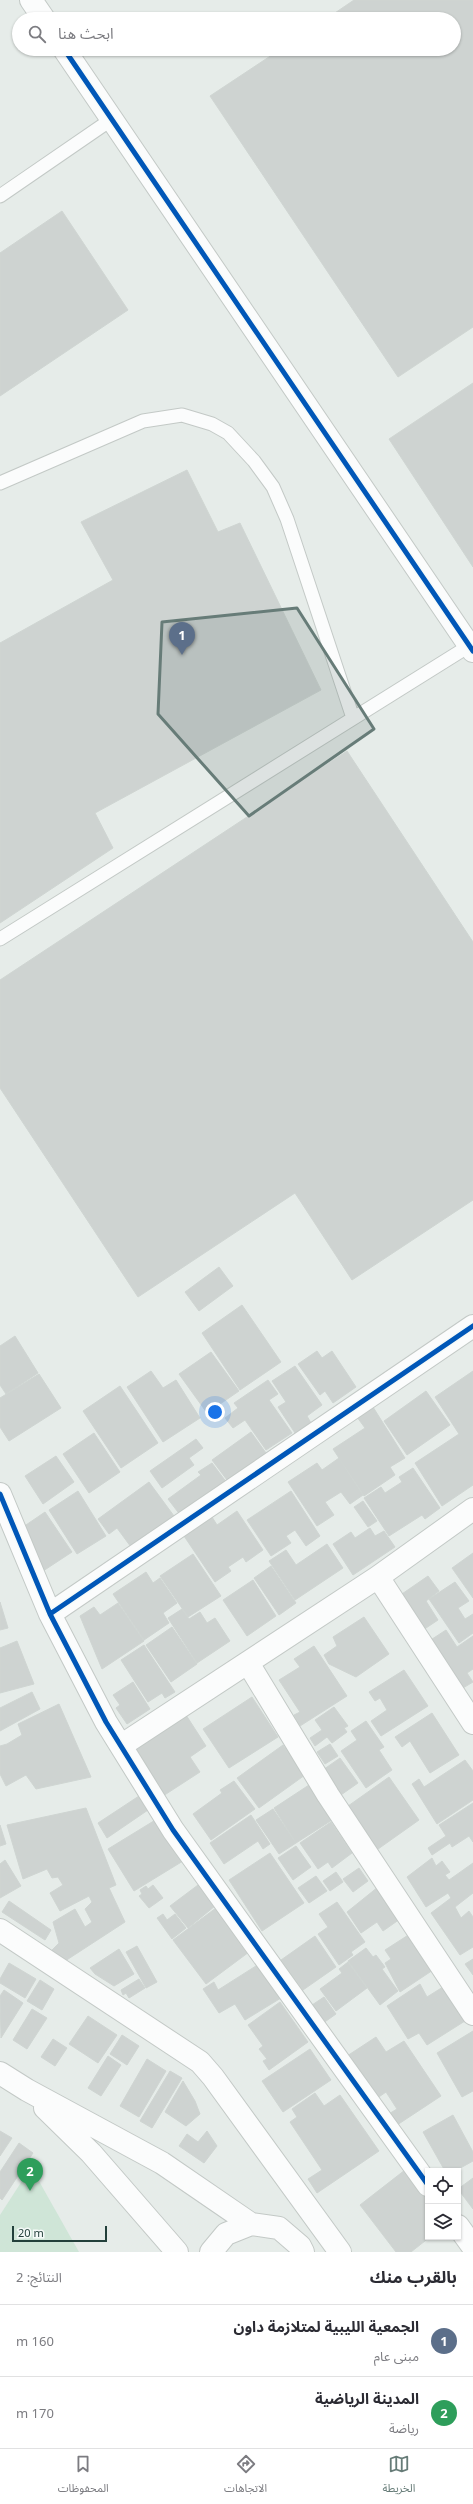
<!DOCTYPE html>
<html lang="ar">
<meta charset="utf-8">
<style>
:root{--surface:#fff;--page:#f7f7f7;--text:#2b2b33;--muted:#7c7c81;--line:#e1e1e2;--accent:#677c78}
body{margin:0;font-family:"Noto Sans","Noto Sans Arabic",sans-serif;background:var(--page);color:var(--text);direction:rtl}
.controls{position:absolute;right:12px;bottom:12px;display:grid;overflow:hidden;border-radius:0px;box-shadow:0 1px 3px #0004}
.controls button{width:36px;height:36px;display:grid;place-items:center;padding:0;border:0;border-bottom:1px solid var(--line);background:var(--surface);color:var(--text);font:20px sans-serif}
.scale{position:absolute;left:12px;bottom:10px;width:95px;box-sizing:border-box;padding-left:4px;border:2px solid #23403b;border-top:0;font-size:11px;line-height:14px;white-space:nowrap;color:#23403b;-webkit-text-stroke:3px #f5faf8;paint-order:stroke}
.you{position:absolute;left:215px;top:1412px;width:14px;height:14px;margin:-10px;border:3px solid #fff;border-radius:50%;background:#1a73e8;box-shadow:0 0 0 6px #1a73e833}
.badge{display:grid;place-items:center;width:26px;height:26px;border-radius:50%;background:var(--accent);color:#fff;font-size:13px;font-weight:700}
.pin{position:absolute;translate:-50% -33px;filter:drop-shadow(0 1px 2px #0008)}
.pin::after{content:'';position:absolute;top:21px;width:14px;height:12px;background:inherit;clip-path:polygon(0 0,100% 0,50% 100%)}
.list{margin:0;padding:0;list-style:none}
h2{display:flex;justify-content:space-between;align-items:center;height:52px;margin:0;padding:0 16px;font-size:17px}
h2 small{font-size:13px;font-weight:400;color:var(--muted)}
.list li{display:grid;grid-template-columns:26px 1fr auto;gap:12px;align-items:center;box-sizing:border-box;height:72px;padding:0 16px;border-top:1px solid var(--line)}
.list b{display:block;font-size:15px;white-space:nowrap}
.list p{margin:0;font-size:13px;white-space:nowrap;color:var(--muted)}
.list em{font-size:13px;font-style:normal;color:var(--muted)}
.icon{flex:none;width:22px;height:22px;fill:none;stroke:currentColor;stroke-width:2;stroke-linecap:round;stroke-linejoin:round}
.map{position:relative;flex:none;width:473px;height:2252px;overflow:hidden;direction:ltr}
.search{position:absolute;background:var(--surface);box-shadow:0 1px 3px #0004;left:12px;right:12px;top:12px;height:44px;display:flex;align-items:center;gap:10px;box-sizing:border-box;padding:0 14px;border-radius:22px;color:var(--muted);font-size:15px}
.sheet{height:196px;background:var(--surface)}
nav{display:flex;justify-content:space-around;align-items:center;box-sizing:border-box;height:56px;border-top:1px solid var(--line);background:var(--surface);font-size:11px;color:var(--muted)}
nav a{display:grid;justify-items:center;gap:2px}
nav .on{color:var(--accent)}
.map>svg:first-child{display:block}
.green{fill:#cfe5d7}
.building{fill:#ced3d1;stroke:#cfd5d2}
.lines{fill:none;stroke-linecap:round;stroke-linejoin:round}
.service-casing{stroke:#c3c9c6;stroke-width:15}
.minor-casing{stroke:#c3c9c6;stroke-width:24}
.service{stroke:#fbfcfc;stroke-width:13}
.minor{stroke:#fbfcfc;stroke-width:22}
.cycleway-casing{stroke:#f5faf8;stroke-width:8}
.cycleway{stroke:#0057b8;stroke-width:5}
.marked{fill:#677c78;fill-opacity:0.2;stroke:#677c78;stroke-width:3;stroke-linejoin:round}
</style>
<div class="map">
<svg width="473" height="2252" viewBox="0 0 473 2252">
<rect width="100%" height="100%" fill="#e6ece9"/>
<path class="green" d="M31,2167L79,2252H0V2215Z"/>
<path class="building" d="M354,0H473V327L398,377L210,96L281,49H454V19H326Z
M62,211L128,310L0,396V253Z
M473,383V567L389,439Z
M187,470L218,532L240,523L321,690L95,813L113,848L0,923V643L113,580L81,522Z
M347,751L473,942V1200L352,1280L295,1193L138,1297L0,1088V980Z
M219,1267L233,1286L199,1311L185,1292Z
M242,1305L281,1362L240,1390L202,1333Z
M15,1336L38,1373L6,1394L0,1385V1346Z
M317,1351L322,1358L332,1351L356,1387L333,1403L325,1391L320,1395L298,1364Z
M211,1352L239,1391L207,1413L179,1374Z
M295,1366L322,1405L307,1416L311,1423L295,1433L278,1407L286,1402L272,1381Z
M151,1371L163,1388L176,1380L200,1418L163,1442L127,1387Z
M473,1371V1485L442,1506L415,1463L459,1434L435,1397Z
M39,1374L61,1408L9,1441L0,1427V1398Z
M268,1380L278,1394L269,1400L292,1433L266,1450L245,1420L233,1428L225,1418L238,1408L234,1403Z
M120,1386L158,1443L121,1468L83,1411Z
M426,1391L450,1425L407,1455L384,1421Z
M373,1407L405,1458L390,1467L395,1475L364,1496L333,1449L365,1428L357,1417Z
M251,1432L271,1460L233,1488L212,1460Z
M94,1433L120,1472L89,1493L63,1454Z
M196,1439L203,1448L189,1458L194,1465L162,1488L150,1471Z
M56,1456L74,1482L43,1504L25,1476Z
M339,1458L363,1495L350,1504L341,1492L325,1502L334,1515L317,1526L288,1482L317,1463L322,1470Z
M212,1463L230,1487L184,1520L168,1499L201,1475L198,1472Z
M413,1468L440,1508L425,1519L422,1515L389,1536L364,1498L381,1487L385,1493L402,1482L399,1477Z
M149,1482L174,1516L131,1547L117,1528L109,1534L98,1519Z
M78,1491L106,1536L77,1554L49,1510Z
M291,1491L320,1536L306,1546L295,1530L286,1536L291,1543L271,1556L247,1520Z
M363,1501L377,1521L368,1527L354,1507Z
M237,1511L263,1550L246,1562L243,1557L228,1567L231,1571L215,1582L184,1536L212,1517L217,1525Z
M45,1512L72,1552L40,1573L23,1527Z
M370,1528L375,1536L384,1531L395,1547L353,1575L333,1544L351,1532L355,1538Z
M327,1544L343,1568L295,1600L269,1561L286,1550L296,1565Z
M473,1553V1598L452,1568Z
M193,1554L221,1596L188,1617L160,1576Z
M271,1566L296,1603L279,1615L254,1578Z
M146,1572L153,1583L160,1578L177,1603L163,1613L169,1623L144,1640L113,1594Z
M428,1576L439,1591L426,1601L438,1620L423,1630L399,1596Z
M253,1580L276,1616L247,1636L223,1600Z
M455,1582L469,1601L458,1608L465,1619L473,1614V1633L459,1643L429,1599Z
M0,1602L8,1628L0,1630Z
M118,1603L144,1641L102,1669L80,1616L94,1607L100,1615Z
M182,1609L189,1619L200,1612L207,1623L215,1618L230,1641L197,1663L168,1618Z
M364,1617L389,1654L356,1677L329,1664L324,1655L337,1646L333,1637Z
M172,1627L197,1664L171,1682L146,1645Z
M446,1630L457,1647L473,1636V1669L467,1673L473,1682L458,1691L426,1643Z
M17,1641L34,1684L0,1693V1648Z
M144,1645L175,1692L165,1698L162,1693L148,1702L121,1660Z
M314,1646L347,1696L300,1726L294,1715L300,1712L279,1680L300,1667L294,1659Z
M404,1670L428,1706L381,1736L371,1721L387,1710L380,1698L375,1701L369,1692Z
M133,1682L150,1709L127,1724L116,1708L120,1705L113,1695Z
M32,1692L40,1709L0,1731V1708Z
M252,1697L278,1737L229,1768L203,1729Z
M59,1704L91,1777L36,1789L26,1775L6,1786L0,1774V1746L7,1744L22,1735L18,1724Z
M334,1707L348,1726L344,1728L347,1732L332,1743L327,1737L315,1746L310,1738L322,1730L315,1720Z
M432,1713L459,1755L430,1773L410,1741L402,1747L395,1737Z
M186,1715L206,1746L190,1757L200,1772L163,1796L133,1750Z
M366,1721L384,1747L379,1750L392,1770L366,1788L341,1751L357,1740L351,1731Z
M330,1744L338,1756L325,1764L317,1752Z
M283,1745L305,1775L259,1808L237,1778Z
M340,1758L358,1783L338,1797L320,1772Z
M465,1760L473,1771V1800L437,1824L412,1784L419,1779L424,1787Z
M389,1777L419,1820L371,1854L341,1811Z
M234,1781L255,1809L211,1840L193,1814L222,1793L220,1790Z
M309,1785L332,1820L296,1843L274,1808Z
M139,1796L148,1810L107,1838L98,1823Z
M473,1803V1842L469,1836L452,1847L450,1843L432,1855L428,1848L446,1836L439,1825Z
M86,1808L116,1885L109,1888L125,1922L62,1963L49,1953L59,1943L53,1922L75,1909L85,1927L92,1922L85,1909L92,1902L89,1896L60,1911L50,1893L63,1885L58,1877L52,1878L47,1869L23,1879L7,1825Z
M273,1809L296,1843L279,1854L256,1820Z
M251,1815L270,1844L263,1849L258,1841L224,1864L210,1843Z
M157,1819L183,1861L134,1891L108,1849Z
M331,1822L352,1853L332,1868L328,1862L318,1869L300,1843Z
M0,1825L6,1844L0,1846Z
M296,1846L311,1867L293,1880L278,1858Z
M270,1853L304,1903L262,1931L229,1880Z
M432,1858L436,1866L442,1861L450,1872L445,1875L449,1880L473,1863V1893L455,1907L461,1918L469,1911L473,1917V1947L460,1955L431,1913L451,1898L448,1893L426,1907L407,1877Z
M5,1860L21,1886L0,1898V1864Z
M359,1868L368,1881L353,1892L343,1879Z
M336,1872L343,1882L330,1891L323,1881Z
M316,1876L327,1891L309,1903L298,1888Z
M153,1885L163,1898L149,1908L139,1896L142,1894L140,1890L146,1886L148,1889Z
M198,1885L215,1906L188,1928L170,1906Z
M378,1887L400,1919L383,1931L377,1922L361,1933L347,1912Z
M9,1901L51,1930L45,1940L2,1912Z
M337,1902L365,1942L351,1952L353,1955L339,1965L318,1934L328,1927L319,1914Z
M216,1908L249,1952L206,1984L173,1940Z
M163,1914L167,1920L175,1914L186,1928L172,1939L157,1918Z
M413,1932L436,1968L400,1992L385,1963L391,1959L385,1950Z
M315,1936L336,1967L303,1990L281,1960Z
M137,1946L157,1982L146,1988L126,1952Z
M366,1948L373,1957L376,1955L385,1967L382,1969L398,1991L380,2005L348,1961Z
M119,1949L134,1974L114,1986L95,1974L90,1968Z
M473,1959V1975L465,1964Z
M348,1962L367,1988L336,2011L320,1989L342,1973L339,1969Z
M9,1963L36,1979L25,1998L0,1983V1979Z
M259,1964L281,1998L245,2020L235,2004L219,2013L203,1989L214,1982L218,1990Z
M139,1979L145,1988L129,1998L126,1993L123,1995L121,1990Z
M40,1980L54,1989L42,2010L27,2001Z
M420,1984L427,1997L443,1987L465,2021L427,2045L419,2033L408,2039L387,2006Z
M4,1990L23,2003L1,2038L0,1996Z
M324,1997L336,2014L319,2026L306,2009Z
M280,2002L308,2042L269,2070L263,2061L267,2059L259,2049L263,2046L248,2025Z
M32,2009L47,2018L27,2049L13,2040Z
M88,2016L117,2035L98,2063L69,2044Z
M473,2031V2091L462,2097L437,2053Z
M122,2035L139,2046L127,2065L110,2054Z
M376,2037L386,2052L404,2041L441,2096L394,2127L387,2115L397,2109L386,2092L373,2101L344,2058Z
M53,2039L67,2048L55,2066L41,2057Z
M310,2049L331,2080L283,2112L262,2081Z
M108,2056L121,2065L101,2096L88,2088Z
M147,2059L166,2071L139,2117L120,2106Z
M170,2071L182,2078L152,2128L140,2121Z
M183,2081L195,2101L200,2114L186,2126L165,2112Z
M315,2093L324,2106L340,2095L379,2151L317,2193L308,2179L322,2170L290,2122L297,2117L292,2109Z
M453,2115L473,2152V2161L455,2171H445L423,2132Z
M0,2131L12,2138L0,2156Z
M207,2131L217,2146L204,2163L179,2146L187,2134L198,2142Z
M19,2143L33,2153L2,2200L0,2198V2172Z
M405,2170L428,2200V2237H430L411,2252H396L360,2205Z
M473,2178V2209L458,2189Z"/>
<g class="lines">
<g class="service-casing">
<path id="service" d="M0,196L112,119
M0,483L143,421L182,415L212,424L228,433L254,461L273,487L287,519L353,718
M0,939L469,646"/>
</g>
<g class="minor-casing">
<path id="minor" d="M31,0L44,19
M64,49L473,651
M0,1494L50,1614L106,1722L173,1830L428,2185
M378,1577L473,1723
M50,1614L473,1326
M248,1663L328,1795L473,2014
M122,1745L378,1577L473,1509
M0,1930L200,2062L213,2077L340,2252
M0,2073L27,2090L162,2163L251,2224
M45,2108L91,2153L177,2252
M458,2226L473,2247
M211,2252L226,2234L251,2224L279,2228L300,2246L303,2252"/>
</g>
<use href="#service" class="service"/>
<use href="#minor" class="minor"/>
<g class="cycleway-casing">
<path id="cycleway" d="M64,49L473,651
M0,1494L50,1614L106,1722L173,1830L428,2185
M50,1614L473,1326"/>
</g>
<use href="#cycleway" class="cycleway"/>
</g>
<path class="marked" d="M297,608L374,729L249,816L158,714L162,622Z"/>
</svg>
<div class="controls">
<button><svg class="icon" aria-label="locate" viewBox="0 0 24 24"><circle cx="12" cy="12" r="6"/><path d="M12 2v4M12 18v4M2 12h4M18 12h4"/></svg></button>
<button><svg class="icon" aria-label="layers" viewBox="0 0 24 24"><path d="M12 4l9 5-9 5-9-5zM3 14l9 5 9-5"/></svg></button>
</div>
<div class="scale">20 m</div>
<div class="you"></div>
<div class="pin badge" style="left:182px;top:655px;background:#5c6f8a">1</div>
<div class="pin badge" style="left:30px;top:2191px;background:#2e9e5b">2</div>
<div class="search"><svg class="icon" aria-label="search" viewBox="0 0 24 24"><circle cx="10" cy="10" r="6"/><path d="M15 15l6 6"/></svg>ابحث هنا</div>
</div>
<section class="sheet">
<h2>بالقرب منك<small>النتائج: 2</small></h2>
<ul class="list">
<li><span class="badge" style="background:#5c6f8a">1</span><div><b>الجمعية الليبية لمتلازمة داون</b><p>مبنى عام</p></div><em>160 m</em></li>
<li><span class="badge" style="background:#2e9e5b">2</span><div><b>المدينة الرياضية</b><p>رياضة</p></div><em>170 m</em></li>
</ul>
</section>
<nav>
<a class="on"><svg class="icon" aria-label="map" viewBox="0 0 24 24"><path d="M3 6l6-2 6 2 6-2v14l-6 2-6-2-6 2zM9 4v14M15 6v14"/></svg>الخريطة</a>
<a><svg class="icon" aria-label="directions" viewBox="0 0 24 24"><path d="M12 3l9 9-9 9-9-9zM9 14v-3h6M13 9l2 2-2 2"/></svg>الاتجاهات</a>
<a><svg class="icon" aria-label="saved" viewBox="0 0 24 24"><path d="M7 4h10v16l-5-4-5 4z"/></svg>المحفوظات</a>
</nav>
